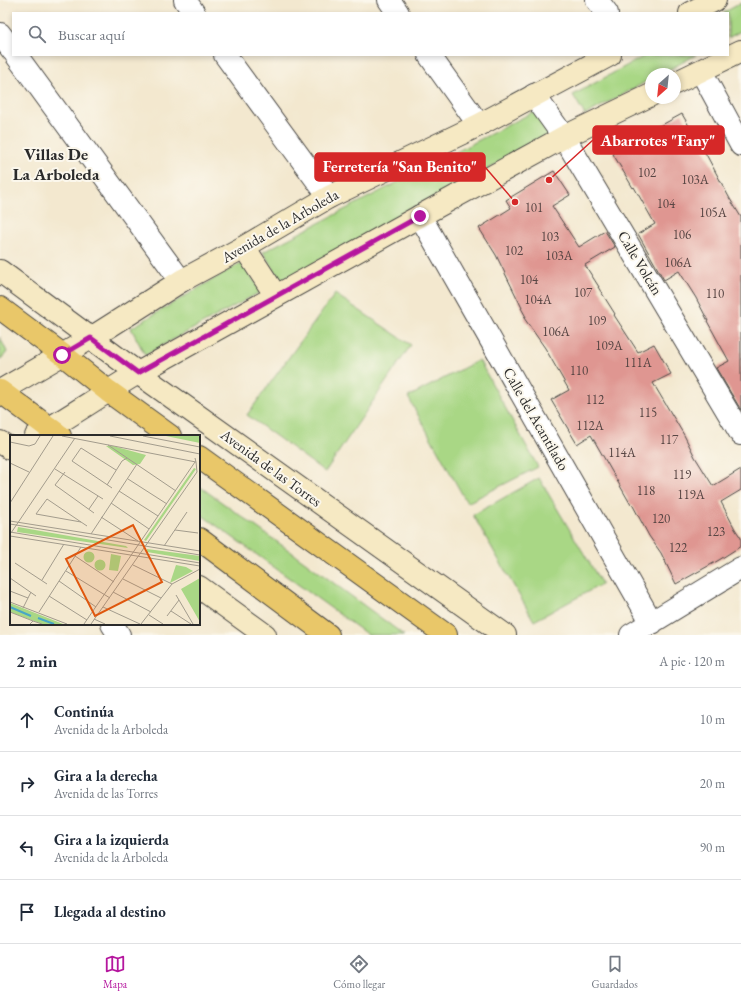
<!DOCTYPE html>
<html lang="es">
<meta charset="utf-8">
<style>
:root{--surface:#fff;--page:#f6f6f7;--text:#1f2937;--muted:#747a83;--line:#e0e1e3;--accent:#b5179e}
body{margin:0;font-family:"EB Garamond",serif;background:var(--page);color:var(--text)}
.compass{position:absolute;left:645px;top:68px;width:36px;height:36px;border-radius:50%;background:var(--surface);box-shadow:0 2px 6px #0003;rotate:207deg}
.stop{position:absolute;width:12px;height:12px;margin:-9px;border:3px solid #b5179e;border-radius:50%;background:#fff}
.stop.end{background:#b5179e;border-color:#fff;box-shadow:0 1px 4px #0008}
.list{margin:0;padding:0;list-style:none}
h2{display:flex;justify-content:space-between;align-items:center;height:52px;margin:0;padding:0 16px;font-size:17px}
h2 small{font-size:13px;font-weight:400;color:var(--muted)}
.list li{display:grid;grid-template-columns:26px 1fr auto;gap:12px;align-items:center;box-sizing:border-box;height:64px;padding:0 16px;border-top:1px solid var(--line)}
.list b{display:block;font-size:15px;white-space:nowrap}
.list p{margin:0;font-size:13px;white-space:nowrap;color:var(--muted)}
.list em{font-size:13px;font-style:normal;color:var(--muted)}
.icon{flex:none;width:22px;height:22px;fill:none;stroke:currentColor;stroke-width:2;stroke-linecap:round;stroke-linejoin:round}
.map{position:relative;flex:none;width:741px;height:635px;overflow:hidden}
.search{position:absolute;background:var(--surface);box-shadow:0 2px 6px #0003;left:12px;right:12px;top:12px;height:44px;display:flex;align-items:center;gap:10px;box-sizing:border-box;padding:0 14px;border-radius:0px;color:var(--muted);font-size:15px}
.sheet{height:308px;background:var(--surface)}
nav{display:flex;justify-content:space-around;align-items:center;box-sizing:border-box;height:56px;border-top:1px solid var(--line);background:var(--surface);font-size:11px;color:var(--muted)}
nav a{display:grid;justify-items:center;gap:2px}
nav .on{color:var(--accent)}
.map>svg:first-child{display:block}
.green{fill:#a9d785;stroke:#6a8158}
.building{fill:#df9691}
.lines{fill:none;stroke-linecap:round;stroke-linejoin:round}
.street-casing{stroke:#494744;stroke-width:24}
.secondary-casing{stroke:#494744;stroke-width:24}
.primary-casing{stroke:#494744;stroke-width:24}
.street{stroke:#fff;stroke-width:22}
.secondary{stroke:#f6e9c3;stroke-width:22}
.primary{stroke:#e9c769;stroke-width:22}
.route{stroke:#b5179e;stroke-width:5}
.labels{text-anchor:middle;stroke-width:4;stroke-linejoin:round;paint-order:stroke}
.number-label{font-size:13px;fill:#584644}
.street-label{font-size:15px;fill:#2b2b2b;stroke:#fbf7ec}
.quarter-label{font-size:17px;font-weight:bold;fill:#2b2b2b;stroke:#fbf7ec}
.inset-river{fill:none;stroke:#48a6c7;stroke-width:2}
.inset-road{fill:none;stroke:#a39c8d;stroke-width:1}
.view{fill:#df570e;fill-opacity:0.15;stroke:#df570e;stroke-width:2}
.inset-edge{fill:none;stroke:#2b2b2b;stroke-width:2}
.leader{fill:none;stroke:#d62828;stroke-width:1.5}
.callout-dot{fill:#d62828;stroke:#fbf7ec;stroke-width:1.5}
.callout{fill:#d62828;stroke:#d62828;stroke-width:1.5}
.callout-label{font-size:16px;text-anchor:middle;font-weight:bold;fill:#fff}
</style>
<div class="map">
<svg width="741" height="635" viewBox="0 0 741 635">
<rect width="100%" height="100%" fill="#fbf7ec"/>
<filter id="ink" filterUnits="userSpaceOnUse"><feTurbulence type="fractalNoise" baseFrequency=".025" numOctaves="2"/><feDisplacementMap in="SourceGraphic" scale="8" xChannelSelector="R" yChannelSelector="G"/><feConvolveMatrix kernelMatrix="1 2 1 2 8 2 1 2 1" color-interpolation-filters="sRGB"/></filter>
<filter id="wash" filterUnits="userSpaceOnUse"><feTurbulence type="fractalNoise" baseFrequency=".012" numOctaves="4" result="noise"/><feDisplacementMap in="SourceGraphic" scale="16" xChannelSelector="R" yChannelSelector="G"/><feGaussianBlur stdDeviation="0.9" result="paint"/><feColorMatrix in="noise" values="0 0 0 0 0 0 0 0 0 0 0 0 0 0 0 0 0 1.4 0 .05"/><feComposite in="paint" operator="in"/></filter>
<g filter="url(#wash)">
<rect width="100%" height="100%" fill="#f3e8cf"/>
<path class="green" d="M741,3V31L728,38V13H723Z
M646,55H696L661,74H651V79L585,115L573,95Z
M535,111L551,135L281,281L263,252Z
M241,263L262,291L145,355L131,328Z
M335,294L411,345L325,472L247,415Z
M0,337L7,352L2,358L0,359Z
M479,360L538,467L467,503L408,397Z
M539,478L602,584L534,621L473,515Z
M199,486L304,561L404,635H368L199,513Z"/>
<g id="blocks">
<path class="building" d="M682,114L699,143H700L730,199L741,217V410L716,368L729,361L707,321H708L696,298L679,271L664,280L638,234L655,224L634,187L633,188L613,154L659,129L658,127Z
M554,171L570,195L552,206L579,247L605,231L615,247L585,265L599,287H598L615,314L614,315L638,352L654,344L671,374L653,383L684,435L695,457L713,486L741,469V490L721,502L735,529L741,538V546L719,560L676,584L661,553L649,536L632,504L631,505L591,435L577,444L551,400L569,390L545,348L524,318L526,317L521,308H522L496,255L479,228L511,208L506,200Z"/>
</g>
</g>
<g filter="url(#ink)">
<use href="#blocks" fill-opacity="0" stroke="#494744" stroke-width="1"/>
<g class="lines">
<g class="street-casing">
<path id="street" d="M185,0L194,13
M389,0L398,13
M597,0L607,13
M0,34L13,51
M16,55L181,281
M225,55L329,197
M429,55L479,125
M701,71L741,145
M534,95L564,137L741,434
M420,216L652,623
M112,624L119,635
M631,635L741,568"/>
</g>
<g class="secondary-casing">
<path id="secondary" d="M690,13L715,0
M675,83L741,51
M244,247L276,296
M0,271L138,373L505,635
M0,391L91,338L181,281L244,247L329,197L479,125L610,55
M36,436C71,416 104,393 138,373L420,216L564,137L651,95
M0,442L11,449
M199,587L265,635"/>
</g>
<g class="primary-casing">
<path id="primary" d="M0,308L63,355L108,391L170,436
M0,391L60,436
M199,457L446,635
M199,539L328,635"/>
</g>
<use href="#street" class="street"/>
<use href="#secondary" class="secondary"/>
<use href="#primary" class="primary"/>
</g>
</g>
<g class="lines" filter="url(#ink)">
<path class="route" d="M62,355L91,338L138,373L420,216"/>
</g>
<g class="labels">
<g class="number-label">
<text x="647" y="177">102</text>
<text x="695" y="184">103A</text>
<text x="666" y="208">104</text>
<text x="534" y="212">101</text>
<text x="713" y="217">105A</text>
<text x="682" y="239">106</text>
<text x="550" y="241">103</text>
<text x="514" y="255">102</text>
<text x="559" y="260">103A</text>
<text x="678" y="267">106A</text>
<text x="529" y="284">104</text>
<text x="583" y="297">107</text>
<text x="715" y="298">110</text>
<text x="538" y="304">104A</text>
<text x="597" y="325">109</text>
<text x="556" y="336">106A</text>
<text x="609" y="350">109A</text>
<text x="638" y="367">111A</text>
<text x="579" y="375">110</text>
<text x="595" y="404">112</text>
<text x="648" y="417">115</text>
<text x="590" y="430">112A</text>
<text x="669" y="444">117</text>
<text x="622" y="457">114A</text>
<text x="682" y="479">119</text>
<text x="646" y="495">118</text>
<text x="691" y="499">119A</text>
<text x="661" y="523">120</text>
<text x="716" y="536">123</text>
<text x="678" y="552">122</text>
</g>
<g class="street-label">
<text transform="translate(280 226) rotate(-30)" y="5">Avenida de la Arboleda</text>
<text transform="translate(640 263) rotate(59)" y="5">Calle Volcán</text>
<text transform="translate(536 419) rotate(60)" y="5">Calle del Acantilado</text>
<text transform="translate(271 468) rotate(36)" y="5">Avenida de las Torres</text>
</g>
<g class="quarter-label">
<text x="56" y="160">Villas De<tspan x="56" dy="20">La Arboleda</tspan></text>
</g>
</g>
<g transform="translate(10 435)">
<rect width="190" height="190" fill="#f3e8cf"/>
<path d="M156,1H190V8ZM96,11H103L136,20L130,29L123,30ZM184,33L186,34L136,106L134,105ZM8,92L116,111L118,113L7,97ZM137,114L190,121V126L137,117ZM73.5 122a5.5 5.5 0 1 1 11 0a5.5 5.5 0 1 1-11 0ZM101,119L111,121L108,136L99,135ZM84.5 130a5.5 5.5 0 1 1 11 0a5.5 5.5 0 1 1-11 0ZM166,130L176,132L183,136L160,148ZM190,143V187L171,154ZM0,168L53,189H32L0,177Z" fill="#a9d785"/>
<path class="inset-river" d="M0,172L21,181M28,183L44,189"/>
<path class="inset-road" d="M52,1L186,27L185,23M100,1L190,19M133,1L190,12M0,7L19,11L25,9L30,1M98,10L166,56M0,28L19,37M45,34L93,64M55,37L45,50L84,78M118,44L157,69M97,50L112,26L117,23M102,53L62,26L71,13L106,35M109,56L148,81M0,68L43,1M101,68L139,94M79,74L88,61M91,82L128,106M0,86L190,116M71,87L37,64L26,79L71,87L77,91M0,89L190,120M165,95L188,98M0,97L190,128M1,98L65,3M81,99L127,29M0,101L190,131M154,111L177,77M65,121L104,147M5,128L37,149M123,130L162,149M56,136L100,163M0,143L26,161M113,144L151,163M32,145L54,109M49,146L86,172M0,156L18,163M103,157L141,177M166,160L183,189M39,161L77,185M0,167L57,189M93,172L130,189M13,173L21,157M161,176L181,189M0,177L23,186M29,177L71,112M139,180L153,189M157,181L169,165M84,184L95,189M20,189L23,186L32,189M74,189L185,27M81,189L187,37L186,27M131,189L162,149L190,134"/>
<path class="view" d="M123,90L152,147L85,181L56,124Z"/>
<rect width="190" height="190" class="inset-edge"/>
</g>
<path class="leader" d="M549 180L593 140M515 202L485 167"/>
<g class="callout-dot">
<circle cx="549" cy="180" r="4"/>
<circle cx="515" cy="202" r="4"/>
</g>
<g class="callout">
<rect x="593" y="126" width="131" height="28" rx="4"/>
<rect x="315" y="153" width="170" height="28" rx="4"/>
</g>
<g class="callout-label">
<text x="658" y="146">Abarrotes "Fany"</text>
<text x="400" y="172">Ferretería "San Benito"</text>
</g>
</svg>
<svg class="compass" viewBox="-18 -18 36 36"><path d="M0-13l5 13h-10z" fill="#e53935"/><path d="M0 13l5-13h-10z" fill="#747a83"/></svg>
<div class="stop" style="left:62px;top:355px"></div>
<div class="stop end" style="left:420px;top:216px"></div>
<div class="search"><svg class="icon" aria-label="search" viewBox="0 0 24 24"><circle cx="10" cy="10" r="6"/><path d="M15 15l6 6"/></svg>Buscar aquí</div>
</div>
<section class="sheet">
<h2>2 min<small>A pie · 120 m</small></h2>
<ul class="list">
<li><svg class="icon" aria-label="ahead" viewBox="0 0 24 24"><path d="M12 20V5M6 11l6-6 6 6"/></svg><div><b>Continúa</b><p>Avenida de la Arboleda</p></div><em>10 m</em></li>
<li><svg class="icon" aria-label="right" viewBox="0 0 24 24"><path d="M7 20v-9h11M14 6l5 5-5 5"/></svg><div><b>Gira a la derecha</b><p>Avenida de las Torres</p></div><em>20 m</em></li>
<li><svg class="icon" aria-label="left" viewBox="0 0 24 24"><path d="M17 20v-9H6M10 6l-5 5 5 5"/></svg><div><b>Gira a la izquierda</b><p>Avenida de la Arboleda</p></div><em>90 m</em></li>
<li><svg class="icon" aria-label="arrive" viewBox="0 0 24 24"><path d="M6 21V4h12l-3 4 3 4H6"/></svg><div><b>Llegada al destino</b></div></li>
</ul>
</section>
<nav>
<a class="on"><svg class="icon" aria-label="map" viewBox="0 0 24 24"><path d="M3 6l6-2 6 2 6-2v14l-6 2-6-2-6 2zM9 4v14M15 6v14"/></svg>Mapa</a>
<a><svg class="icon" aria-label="directions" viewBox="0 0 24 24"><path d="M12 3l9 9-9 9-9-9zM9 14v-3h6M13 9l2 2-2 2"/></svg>Cómo llegar</a>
<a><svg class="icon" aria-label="saved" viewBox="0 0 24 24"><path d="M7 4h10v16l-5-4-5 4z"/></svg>Guardados</a>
</nav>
